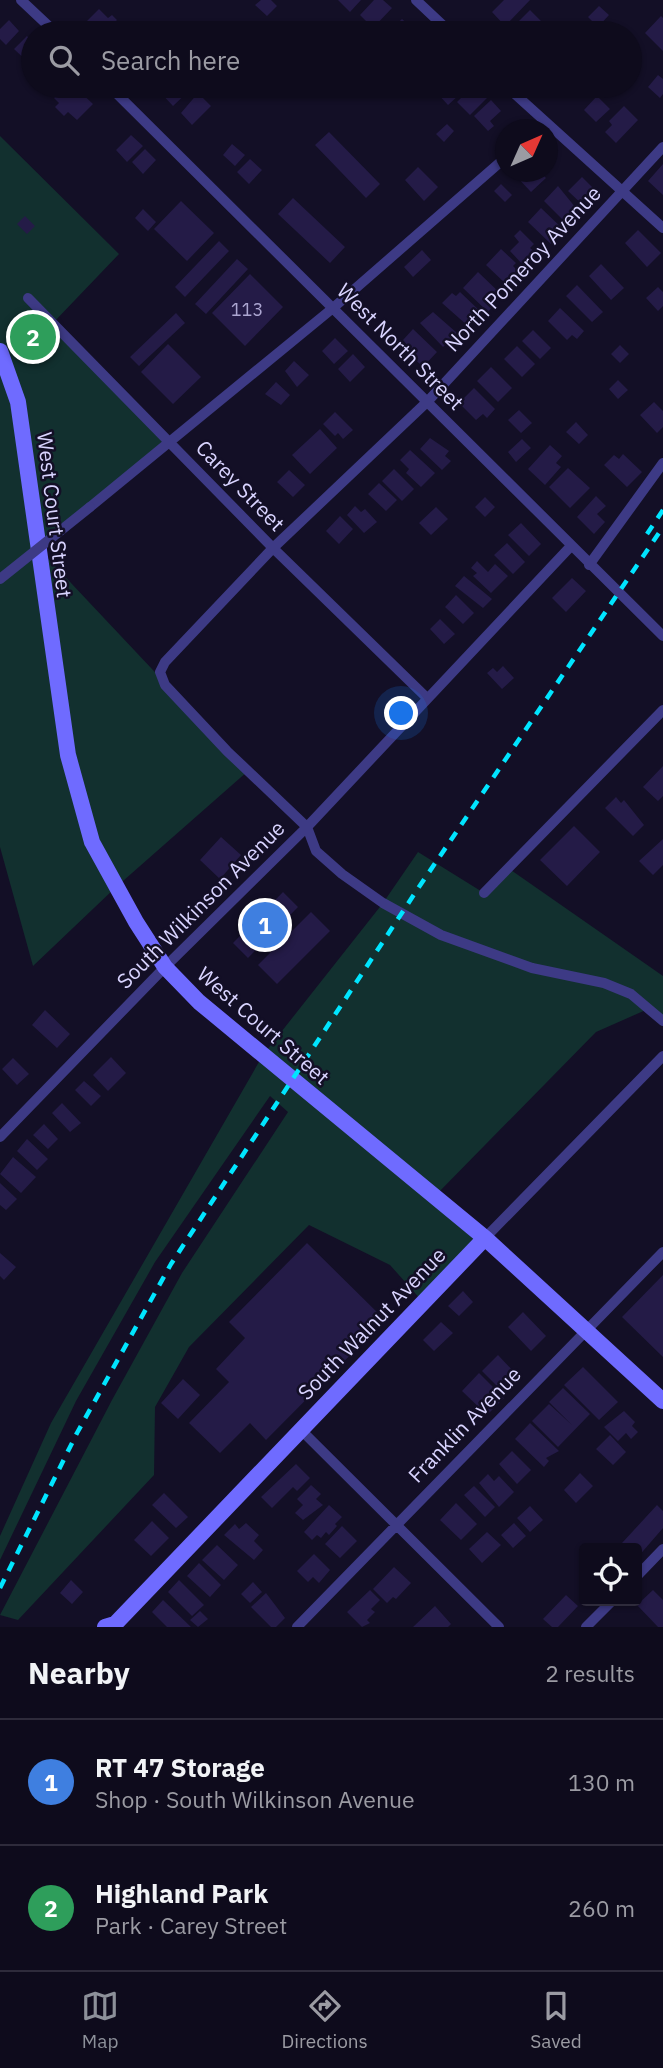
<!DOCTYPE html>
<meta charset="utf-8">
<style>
:root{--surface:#0e0b1c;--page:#1c1929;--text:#f1f3f6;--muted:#9b9ba3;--line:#2e2b3b;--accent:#8c9099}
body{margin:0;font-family:"IBM Plex Sans",sans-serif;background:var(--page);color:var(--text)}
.controls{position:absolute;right:21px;bottom:21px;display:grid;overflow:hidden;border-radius:7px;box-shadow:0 2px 5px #0004}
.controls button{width:63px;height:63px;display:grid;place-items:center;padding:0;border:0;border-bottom:2px solid var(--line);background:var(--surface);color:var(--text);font:35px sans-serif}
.compass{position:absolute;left:495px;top:119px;width:63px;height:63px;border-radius:50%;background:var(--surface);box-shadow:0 2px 5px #0004;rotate:45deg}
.you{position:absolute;left:402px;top:714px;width:24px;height:24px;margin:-18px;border:5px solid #fff;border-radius:50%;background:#1a73e8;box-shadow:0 0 0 10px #1a73e833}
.badge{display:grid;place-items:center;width:46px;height:46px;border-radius:50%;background:var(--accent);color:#fff;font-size:23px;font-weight:700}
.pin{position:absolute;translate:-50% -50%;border:4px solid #fff;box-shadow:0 2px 7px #0006}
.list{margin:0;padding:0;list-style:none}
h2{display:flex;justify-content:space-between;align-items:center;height:91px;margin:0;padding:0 28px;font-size:30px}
h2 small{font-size:23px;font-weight:400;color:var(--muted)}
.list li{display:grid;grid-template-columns:46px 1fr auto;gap:21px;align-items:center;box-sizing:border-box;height:126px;padding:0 28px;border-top:2px solid var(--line)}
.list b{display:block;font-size:26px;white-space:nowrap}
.list p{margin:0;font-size:23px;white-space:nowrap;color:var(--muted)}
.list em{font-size:23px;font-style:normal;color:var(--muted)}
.icon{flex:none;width:38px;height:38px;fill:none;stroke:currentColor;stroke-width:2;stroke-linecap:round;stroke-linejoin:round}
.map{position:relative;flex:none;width:663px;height:1627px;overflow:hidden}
.search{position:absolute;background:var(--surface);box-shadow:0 2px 5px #0004;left:21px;right:21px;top:21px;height:77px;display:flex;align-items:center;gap:18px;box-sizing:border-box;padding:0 24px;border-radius:38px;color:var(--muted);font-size:26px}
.sheet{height:343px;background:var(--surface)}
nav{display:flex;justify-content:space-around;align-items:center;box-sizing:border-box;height:98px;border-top:2px solid var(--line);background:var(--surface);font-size:19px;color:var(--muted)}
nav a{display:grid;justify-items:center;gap:4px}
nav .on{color:var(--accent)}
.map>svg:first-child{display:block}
.green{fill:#12302f}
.building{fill:#241b47}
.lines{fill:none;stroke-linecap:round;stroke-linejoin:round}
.minor{stroke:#3d3a85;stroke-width:10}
.secondary{stroke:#6f6bff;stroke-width:16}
.rail{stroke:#00e5ff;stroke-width:4.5;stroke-dasharray:10 9;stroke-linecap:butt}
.minor-bridge{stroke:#3d3a85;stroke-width:10}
.labels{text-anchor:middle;stroke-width:5;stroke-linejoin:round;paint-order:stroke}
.number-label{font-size:18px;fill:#aca6d1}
.street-label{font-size:21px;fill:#d9d4ff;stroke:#130f26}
</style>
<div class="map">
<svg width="663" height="1627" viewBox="0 0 663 1627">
<rect width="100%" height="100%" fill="#130f26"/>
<path class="green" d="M0,136L119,254L53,323L171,444L39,549L248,771L115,888L33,966L0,847Z
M418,852L484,893L508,868L663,976V1021L648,1009L596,1032L435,1196L485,1238L423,1302L390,1265L309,1225L189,1347L155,1407L154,1475L18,1620L0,1615L112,1400L182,1273L288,1112L270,1096L155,1262L76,1401L0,1560V1536L51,1423L263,1055L383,903Z"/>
<path class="building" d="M261,0H271L277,6L267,16L255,5Z
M338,0H361L350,12Z
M374,0H383L392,8L373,28L360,15Z
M504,0H530L505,26L492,12Z
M599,6L609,15L598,27L588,17Z
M99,9L108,18L112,15L117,20L104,33H92L83,25Z
M530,10L541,21L529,33H514L510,30Z
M661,16L663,18V51L645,33Z
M402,19L411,27L405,33H387Z
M9,20L19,31L6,45L0,39V29Z
M27,36L33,43L31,65L14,49Z
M658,75L663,79V94L660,98L648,87Z
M66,86H74L93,104L77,120L68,112L64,116L55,107L59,103L54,98Z
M164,86H189L192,88L173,106L159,91Z
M442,86H469L448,105L436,92Z
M473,86L488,97L470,115L457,102Z
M198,93L211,106L192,125L181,113Z
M597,96L610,109L596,122L584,110Z
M491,100L501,111L490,121L494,126L488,131L474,116Z
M624,106L638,120L616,143L605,132L612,125L609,121Z
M447,124L454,131L444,142L436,134Z
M329,132L380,184L366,198L315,145Z
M131,135L143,146L127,162L116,150Z
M232,144L245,155L235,166L223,155Z
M145,149L156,160L143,174L132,162Z
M250,159L262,170L249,184L237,172Z
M663,164V195L648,181Z
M418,167L438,187L424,201L405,180Z
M517,172H540L546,178L531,192L514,174Z
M582,177L600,195L586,208L568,191Z
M501,184L512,195L505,202L494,191Z
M558,186L580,213L568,225L544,201Z
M293,198L345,247L330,263L278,214Z
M181,201L214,233L187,261L154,229Z
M541,208L564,230L551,244L528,222Z
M143,209L156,222L148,231L135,218Z
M25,216L35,226L27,234L17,224Z
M520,230L534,244L530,248L537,254L524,266L510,251L519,242L514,236Z
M638,230L661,253L647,267L625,243Z
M219,241L229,251L185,297L175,287Z
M501,249L516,263L513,266L519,272L507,285L486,265Z
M422,250L431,260L413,277L404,267Z
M237,259L248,269L206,314L195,304Z
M601,264L624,288L611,300L589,276Z
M478,272L502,295L488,312L463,288Z
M250,274L283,307L245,346L212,313Z
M577,285L603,312L592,322L566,296Z
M658,287L663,292V306L658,311L646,298Z
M460,292L481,312L468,326L442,303L452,293L456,296Z
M560,308L584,331L577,339L572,335L567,340L548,321Z
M433,312L457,333L443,347L420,323Z
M176,313L185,323L139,366L130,357Z
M413,329L437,352L423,367L404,349L408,346L403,340Z
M533,330L551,348L540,359L522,341Z
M335,338L348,351L334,364L322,351Z
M168,344L201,377L173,404L141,372Z
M620,345L629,354L620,363L611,354Z
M517,346L535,364L522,377L504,359Z
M353,354L365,367L350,382L338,369Z
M294,361L309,375L297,387L285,371Z
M491,367L512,388L498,402L477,381Z
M618,380L628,390L618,399L609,389Z
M276,382L290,395L281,405L265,394Z
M474,388L495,409L487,418L483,414L476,420L459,403Z
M654,402L663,411V427L657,433L640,415Z
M519,410L532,423L521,433L508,420Z
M335,412L353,430L343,439L338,433L335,436L323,424Z
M576,422L588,435L579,444L566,432Z
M320,429L337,448L310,474L292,455Z
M430,438L449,451L445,456L451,461L442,470L420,449Z
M522,439L531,448L516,462L508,452Z
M550,445L562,456L556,463L561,467L545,485L528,469Z
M410,450L435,473L421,487L406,473L409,469L400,460Z
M623,454L642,472L627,487L604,465L614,455L619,459Z
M568,468L590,488L570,508L549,487Z
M394,469L414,489L402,501L382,481Z
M289,470L305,485L293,497L277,482Z
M379,483L397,500L386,511L368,494Z
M596,496L606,506L597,514L605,522L594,534L577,517Z
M485,497L495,507L485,517L475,507Z
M355,506L361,512L365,509L377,522L364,533L347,515Z
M436,507L448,519L431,535L419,523Z
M340,516L353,529L339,544L326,531Z
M521,523L541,544L529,556L508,535Z
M507,543L525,562L513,574L494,555Z
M477,561L488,572L495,564L508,576L491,593L473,576L477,573L471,568Z
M464,576L492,599L483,608L455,586Z
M572,578L586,591L566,612L552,598Z
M456,595L474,613L463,624L445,607Z
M440,619L455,634L444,644L430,629Z
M503,666L514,678L502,689L487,673L493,668L497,672Z
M663,766V796L658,801L643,787Z
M616,797L621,803L624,800L644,825L633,836L605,808Z
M574,826L600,852L567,886L540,860Z
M221,837L241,855L220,879L200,860Z
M663,839V865L653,875L639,861Z
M283,892L298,907L248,958L233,943Z
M311,912L330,931L277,984L258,965Z
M45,1010L70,1034L57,1048L32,1025Z
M111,1057L126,1073L108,1091L93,1075Z
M13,1058L29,1074L17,1085L2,1069Z
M84,1081L101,1096L91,1106L75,1090Z
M62,1103L81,1123L70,1132L52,1113Z
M44,1124L58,1139L48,1149L33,1135Z
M27,1139L48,1159L37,1170L17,1151Z
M13,1157L36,1177L21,1193L0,1174Z
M0,1183L17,1199L6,1210L0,1205Z
M307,1243L385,1320L266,1440L250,1423L220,1453L189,1423L229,1382L216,1369L245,1338L229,1322Z
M0,1253L16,1267L4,1280L0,1276Z
M663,1275V1357L622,1317Z
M463,1291L473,1302L459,1316L448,1306Z
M523,1312L546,1336L531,1351L508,1327Z
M441,1322L453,1333L434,1351L423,1340Z
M498,1355L517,1375L501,1390L482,1371Z
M583,1367L618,1402L599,1420L564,1385Z
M479,1373L504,1398L487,1415L462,1391Z
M183,1379L200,1395L178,1419L161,1403Z
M563,1388L590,1414L558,1447L532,1421L549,1404L572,1425L549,1402Z
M624,1411L635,1422L632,1426L638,1432L631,1439L626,1433L618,1441L604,1427Z
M530,1423L559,1451L546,1458L549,1461L544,1467L515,1439Z
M610,1435L626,1452L613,1465L596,1449Z
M512,1451L531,1470L517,1484L499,1464Z
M296,1464L310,1478L297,1491L293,1487L272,1508L261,1497Z
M580,1473L593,1486L576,1503L564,1490Z
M488,1474L494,1481L499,1476L514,1492L499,1507L479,1483Z
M311,1485L321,1494L316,1499L323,1505L303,1520L295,1513L303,1505L297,1499Z
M474,1486L495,1507L485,1517L464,1495Z
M164,1493L188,1517L176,1528L152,1505Z
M456,1503L477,1524L461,1540L440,1520Z
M329,1505L342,1517L335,1524L337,1526L329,1535L326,1532L321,1538L317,1535L312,1540L304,1532Z
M657,1505L663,1511V1528L637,1558V1548H626L622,1543Z
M530,1506L543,1520L530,1532L517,1518Z
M152,1521L169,1538L151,1556L134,1540Z
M246,1523L259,1535L254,1541L263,1550L254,1560L224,1535L235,1524L239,1529Z
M514,1523L526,1536L513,1548L501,1535Z
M342,1526L357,1541L340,1558L325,1544Z
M487,1532L501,1545L482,1563L469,1549Z
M217,1545L238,1565L224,1580L202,1560Z
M314,1554L330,1570L319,1583L313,1577L308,1582L297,1571Z
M199,1563L221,1585L210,1597L187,1576Z
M394,1567L411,1583L396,1599L393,1597L387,1603L373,1589Z
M71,1580L83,1592L72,1604L60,1593Z
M179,1580L204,1605L192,1616L168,1592Z
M253,1582L262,1592L250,1603L241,1594Z
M370,1590L380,1600L371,1609L375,1612L367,1620L370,1623L362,1627L347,1612Z
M653,1590L663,1600V1627H658L637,1605Z
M266,1593L285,1618L276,1627H271L251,1607Z
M566,1595L578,1606L558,1627H552L543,1619Z
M163,1600L191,1627H167L152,1612Z
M435,1606L451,1624L448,1627H413Z
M200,1611L208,1619L198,1627L190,1620Z"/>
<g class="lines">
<path class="minor" d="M21,0L56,33
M416,0L451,33
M109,86L663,636
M506,86L663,228
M663,147L428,401L273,548L165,662L160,672L165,685L227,751L307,827L316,851L342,874L383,903L441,935L532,968L604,983L631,994L663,1021
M28,298L273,548L427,698
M90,507L333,308L505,158
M589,565L663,463
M484,893L663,710
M0,1137L165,967L307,827L571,546
M485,1238L663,1056
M300,1429L499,1627
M637,1576L663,1549
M297,1627L663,1252
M586,1627L612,1601"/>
<path class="secondary" d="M0,351L18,402L68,755L92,842L136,922L165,967L199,1002L485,1238L663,1401
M105,1627L115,1624L485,1238"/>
<path class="rail" d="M647,534L663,510
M0,1588L77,1433L171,1264L417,890L663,527"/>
<path class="minor-bridge" d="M0,579L90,507"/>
</g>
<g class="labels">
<g class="number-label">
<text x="247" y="316">113</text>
</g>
<g class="street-label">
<text transform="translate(523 269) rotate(-47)" y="7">North Pomeroy Avenue</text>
<text transform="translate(400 347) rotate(45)" y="7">West North Street</text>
<text transform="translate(240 486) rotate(46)" y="7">Carey Street</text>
<text transform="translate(54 515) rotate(83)" y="7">West Court Street</text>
<text transform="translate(201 905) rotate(-45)" y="7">South Wilkinson Avenue</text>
<text transform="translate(263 1026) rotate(41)" y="7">West Court Street</text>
<text transform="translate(372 1324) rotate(-46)" y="7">South Walnut Avenue</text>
<text transform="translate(465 1425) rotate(-46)" y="7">Franklin Avenue</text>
</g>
</g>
</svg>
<div class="controls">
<button><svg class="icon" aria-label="locate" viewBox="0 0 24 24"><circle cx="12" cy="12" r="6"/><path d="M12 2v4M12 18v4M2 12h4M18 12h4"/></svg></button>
</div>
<svg class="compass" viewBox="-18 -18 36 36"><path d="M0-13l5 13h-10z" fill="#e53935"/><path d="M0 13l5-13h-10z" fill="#9b9ba3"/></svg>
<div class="you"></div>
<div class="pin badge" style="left:265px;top:925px;background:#3f7fe0">1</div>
<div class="pin badge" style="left:33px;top:337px;background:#2e9e5b">2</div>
<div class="search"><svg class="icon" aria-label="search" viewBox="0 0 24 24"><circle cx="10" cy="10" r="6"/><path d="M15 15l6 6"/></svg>Search here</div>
</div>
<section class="sheet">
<h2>Nearby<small>2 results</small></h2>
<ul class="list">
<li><span class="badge" style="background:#3f7fe0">1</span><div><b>RT 47 Storage</b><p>Shop · South Wilkinson Avenue</p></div><em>130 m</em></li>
<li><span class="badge" style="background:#2e9e5b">2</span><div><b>Highland Park</b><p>Park · Carey Street</p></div><em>260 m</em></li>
</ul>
</section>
<nav>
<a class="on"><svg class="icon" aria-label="map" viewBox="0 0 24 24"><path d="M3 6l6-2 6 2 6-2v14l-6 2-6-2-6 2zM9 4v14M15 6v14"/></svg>Map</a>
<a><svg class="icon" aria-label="directions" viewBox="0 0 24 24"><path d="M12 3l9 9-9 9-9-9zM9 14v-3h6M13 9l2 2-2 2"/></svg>Directions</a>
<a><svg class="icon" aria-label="saved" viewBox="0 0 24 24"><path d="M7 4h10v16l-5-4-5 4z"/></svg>Saved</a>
</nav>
